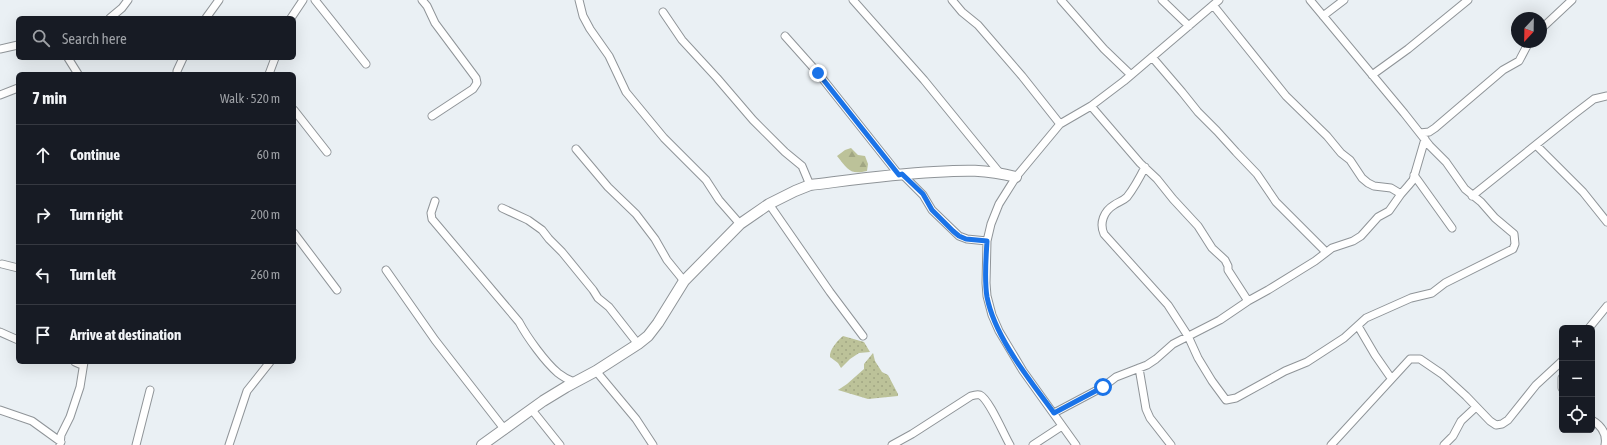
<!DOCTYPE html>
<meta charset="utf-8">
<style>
:root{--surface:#171b24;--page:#20242c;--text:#f1f3f6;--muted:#9ea1a6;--line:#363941}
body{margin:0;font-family:"Asap Condensed",sans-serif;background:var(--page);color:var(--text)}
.controls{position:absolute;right:12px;bottom:12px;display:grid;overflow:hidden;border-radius:6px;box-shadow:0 4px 16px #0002}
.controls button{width:36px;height:36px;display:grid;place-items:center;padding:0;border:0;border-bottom:1px solid var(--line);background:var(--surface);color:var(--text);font:20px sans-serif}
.compass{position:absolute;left:1511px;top:12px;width:36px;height:36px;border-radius:50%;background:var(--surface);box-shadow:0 4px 16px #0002;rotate:202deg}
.stop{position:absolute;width:12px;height:12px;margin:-9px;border:3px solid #1a73e8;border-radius:50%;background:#fff}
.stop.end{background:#1a73e8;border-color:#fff;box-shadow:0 1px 4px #0008}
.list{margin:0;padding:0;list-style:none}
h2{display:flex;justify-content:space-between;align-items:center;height:52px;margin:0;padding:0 16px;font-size:17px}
h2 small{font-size:13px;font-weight:400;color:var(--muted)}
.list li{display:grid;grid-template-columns:26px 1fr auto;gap:12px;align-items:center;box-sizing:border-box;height:60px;padding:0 16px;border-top:1px solid var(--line)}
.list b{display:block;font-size:15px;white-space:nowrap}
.list em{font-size:13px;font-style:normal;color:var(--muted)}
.icon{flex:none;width:22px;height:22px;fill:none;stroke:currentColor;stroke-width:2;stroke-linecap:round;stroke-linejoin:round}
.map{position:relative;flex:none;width:1607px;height:445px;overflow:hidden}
.search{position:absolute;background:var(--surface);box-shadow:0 4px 16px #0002;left:16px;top:16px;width:280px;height:44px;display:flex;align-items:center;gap:10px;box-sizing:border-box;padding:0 14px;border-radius:6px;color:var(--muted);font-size:15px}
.panel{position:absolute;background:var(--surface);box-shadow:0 4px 16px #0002;left:16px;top:72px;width:280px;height:292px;border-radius:6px}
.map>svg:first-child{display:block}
.grass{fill:url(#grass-dots)}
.forest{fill:url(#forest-firs)}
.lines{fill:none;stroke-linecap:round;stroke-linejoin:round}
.street-casing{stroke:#8f9498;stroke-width:9}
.secondary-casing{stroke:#8f9498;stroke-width:12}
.street{stroke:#fff;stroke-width:7}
.secondary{stroke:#fff;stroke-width:10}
.route{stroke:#1a73e8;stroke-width:5}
</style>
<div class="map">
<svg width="1607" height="445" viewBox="0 0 1607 445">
<defs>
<pattern id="grass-dots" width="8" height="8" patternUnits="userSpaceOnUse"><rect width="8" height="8" fill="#bcc299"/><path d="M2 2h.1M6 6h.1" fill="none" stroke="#a1a683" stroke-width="1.8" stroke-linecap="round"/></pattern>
<pattern id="forest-firs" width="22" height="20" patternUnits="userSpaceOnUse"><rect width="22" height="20" fill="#bcc299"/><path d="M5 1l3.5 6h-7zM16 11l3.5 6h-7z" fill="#a1a683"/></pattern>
</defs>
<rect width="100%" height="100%" fill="#eaf0f4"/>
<path class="grass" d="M843,336L864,342L870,352L859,353L850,359L841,368L838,363L830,357C829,350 838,340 843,336Z
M873,353L875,361L882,372L888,375L898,394V396L868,399L838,390L847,384L864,369V364Z"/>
<path class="forest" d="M851,148L858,155L865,156L868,164L867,171C849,175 848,169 837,156L845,150Z"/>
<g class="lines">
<g class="street-casing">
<path id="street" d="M315,0L366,64
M422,0L427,6L435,23L476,78L477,83L473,89L432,116
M579,0L583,16L590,29L609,56L626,92L664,138L706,180L719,200L740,224
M853,0L924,80L999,172
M952,0L962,12L978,25L1022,76L1060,124
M1061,0L1104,49L1130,74
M1162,0L1189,26
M1213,5L1286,96L1327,136L1341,153L1350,160L1362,178L1368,183L1374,186L1391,188L1401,194
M663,12L682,40L717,78L753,120L785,152L802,166L810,185
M1323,16L1344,0
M110,18L122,8L128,0
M206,18L219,0
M291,18L303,0
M1541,29L1572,0
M785,36L818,73L899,175
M0,49L18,45
M1152,57L1182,92L1198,112L1217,131L1236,152L1257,174L1276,202L1326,252
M68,58L78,74
M177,74V71L183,58
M269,74L275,58
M1372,75L1408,49L1468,0
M0,95L18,88
M1091,106L1140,163L1157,179L1173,199L1198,226L1212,248L1225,260L1228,266V270L1248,301
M294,110L327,152
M1420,133L1429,132L1435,128L1503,70L1519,61L1529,42
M1536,145L1583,192L1607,222
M576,149L608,187L636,214L655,239L667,260L684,281
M1145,167C1140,177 1134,188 1127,197C1123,201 1118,202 1114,205C1104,211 1099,223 1104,234L1168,305L1188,336L1198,358L1212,381L1226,400L1236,398L1285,371L1307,362L1344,338L1366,318L1411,298L1432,293L1445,283L1513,249L1515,244L1514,234L1495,218L1481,202L1465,189L1446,162L1430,146L1404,113L1310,0
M902,174L923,195L932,210L959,236L967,239L987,241
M1414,175L1452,228
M1472,196L1573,115L1594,99L1607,96
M435,201L431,213L432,219L519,322C527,337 545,362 558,373C563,377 569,380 574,382
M769,204L830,292L863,336
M502,208L528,220L542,230L549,239L562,252L593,290L598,298L609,307L638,344
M294,233L337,290
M2,264L18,268
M386,270L435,340L505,430
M1358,326L1375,355L1391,378
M1589,328L1607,306
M0,332L18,340
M75,362L82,365
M1139,368L1146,409L1150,418L1171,445
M596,371L636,419L653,445
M1562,378V388
M0,410L32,421L61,442
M532,410L560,445
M1054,413L1103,387L1116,377L1147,365L1156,359L1173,344L1220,320L1248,301L1268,290L1315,261L1332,248L1353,241L1361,236L1378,217L1389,211L1401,194L1408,186L1413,180L1425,139
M1592,420C1602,426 1607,434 1605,445
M60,445L61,435L70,417L80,387L84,362
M136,445L150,390
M229,445L247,391L270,362
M892,445L912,434L971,396C974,395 977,394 980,395C989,399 1004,435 1010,445
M1033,445L1062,426
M1076,445L1023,371L999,331L992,315L987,296L986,283L987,241L991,224L999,204L1016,177L1060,124L1091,106L1124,81L1219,0
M1331,445L1410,359H1420L1442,374L1466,396L1490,421L1496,425L1502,424L1508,420L1536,385L1562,361
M1444,445L1453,436L1461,421L1476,407"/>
</g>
<g class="secondary-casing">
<path id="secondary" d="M482,445L543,401L566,387L596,371L638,344L648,336L658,323L684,281L740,224L769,204L795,191L810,185C851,180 893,174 934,172C965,170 985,169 1016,177"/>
</g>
<use href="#street" class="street"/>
<use href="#secondary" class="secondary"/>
</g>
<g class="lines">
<path class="route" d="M818,73L899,175L902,174L923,194L932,210L953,231L959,236L966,239L987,241C986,259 984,279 987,297C995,338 1030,380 1054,413L1103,387"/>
</g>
</svg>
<div class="controls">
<button>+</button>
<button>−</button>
<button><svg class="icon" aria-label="locate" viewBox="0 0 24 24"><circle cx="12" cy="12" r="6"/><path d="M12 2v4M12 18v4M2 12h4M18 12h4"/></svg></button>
</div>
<svg class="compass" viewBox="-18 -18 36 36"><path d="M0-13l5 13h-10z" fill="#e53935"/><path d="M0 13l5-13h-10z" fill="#9ea1a6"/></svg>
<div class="stop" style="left:1103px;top:387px"></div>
<div class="stop end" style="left:818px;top:73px"></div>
<div class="search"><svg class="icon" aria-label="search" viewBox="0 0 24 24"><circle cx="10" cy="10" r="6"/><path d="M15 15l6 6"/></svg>Search here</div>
<section class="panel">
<h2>7 min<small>Walk · 520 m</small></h2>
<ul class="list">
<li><svg class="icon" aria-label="ahead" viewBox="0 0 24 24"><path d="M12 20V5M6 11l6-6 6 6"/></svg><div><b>Continue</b></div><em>60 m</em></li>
<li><svg class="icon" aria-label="right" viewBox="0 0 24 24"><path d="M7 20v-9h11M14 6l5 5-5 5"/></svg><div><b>Turn right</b></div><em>200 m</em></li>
<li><svg class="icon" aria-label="left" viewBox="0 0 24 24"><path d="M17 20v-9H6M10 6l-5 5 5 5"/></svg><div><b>Turn left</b></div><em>260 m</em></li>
<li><svg class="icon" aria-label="arrive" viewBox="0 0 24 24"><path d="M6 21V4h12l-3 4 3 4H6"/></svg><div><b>Arrive at destination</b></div></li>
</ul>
</section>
</div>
